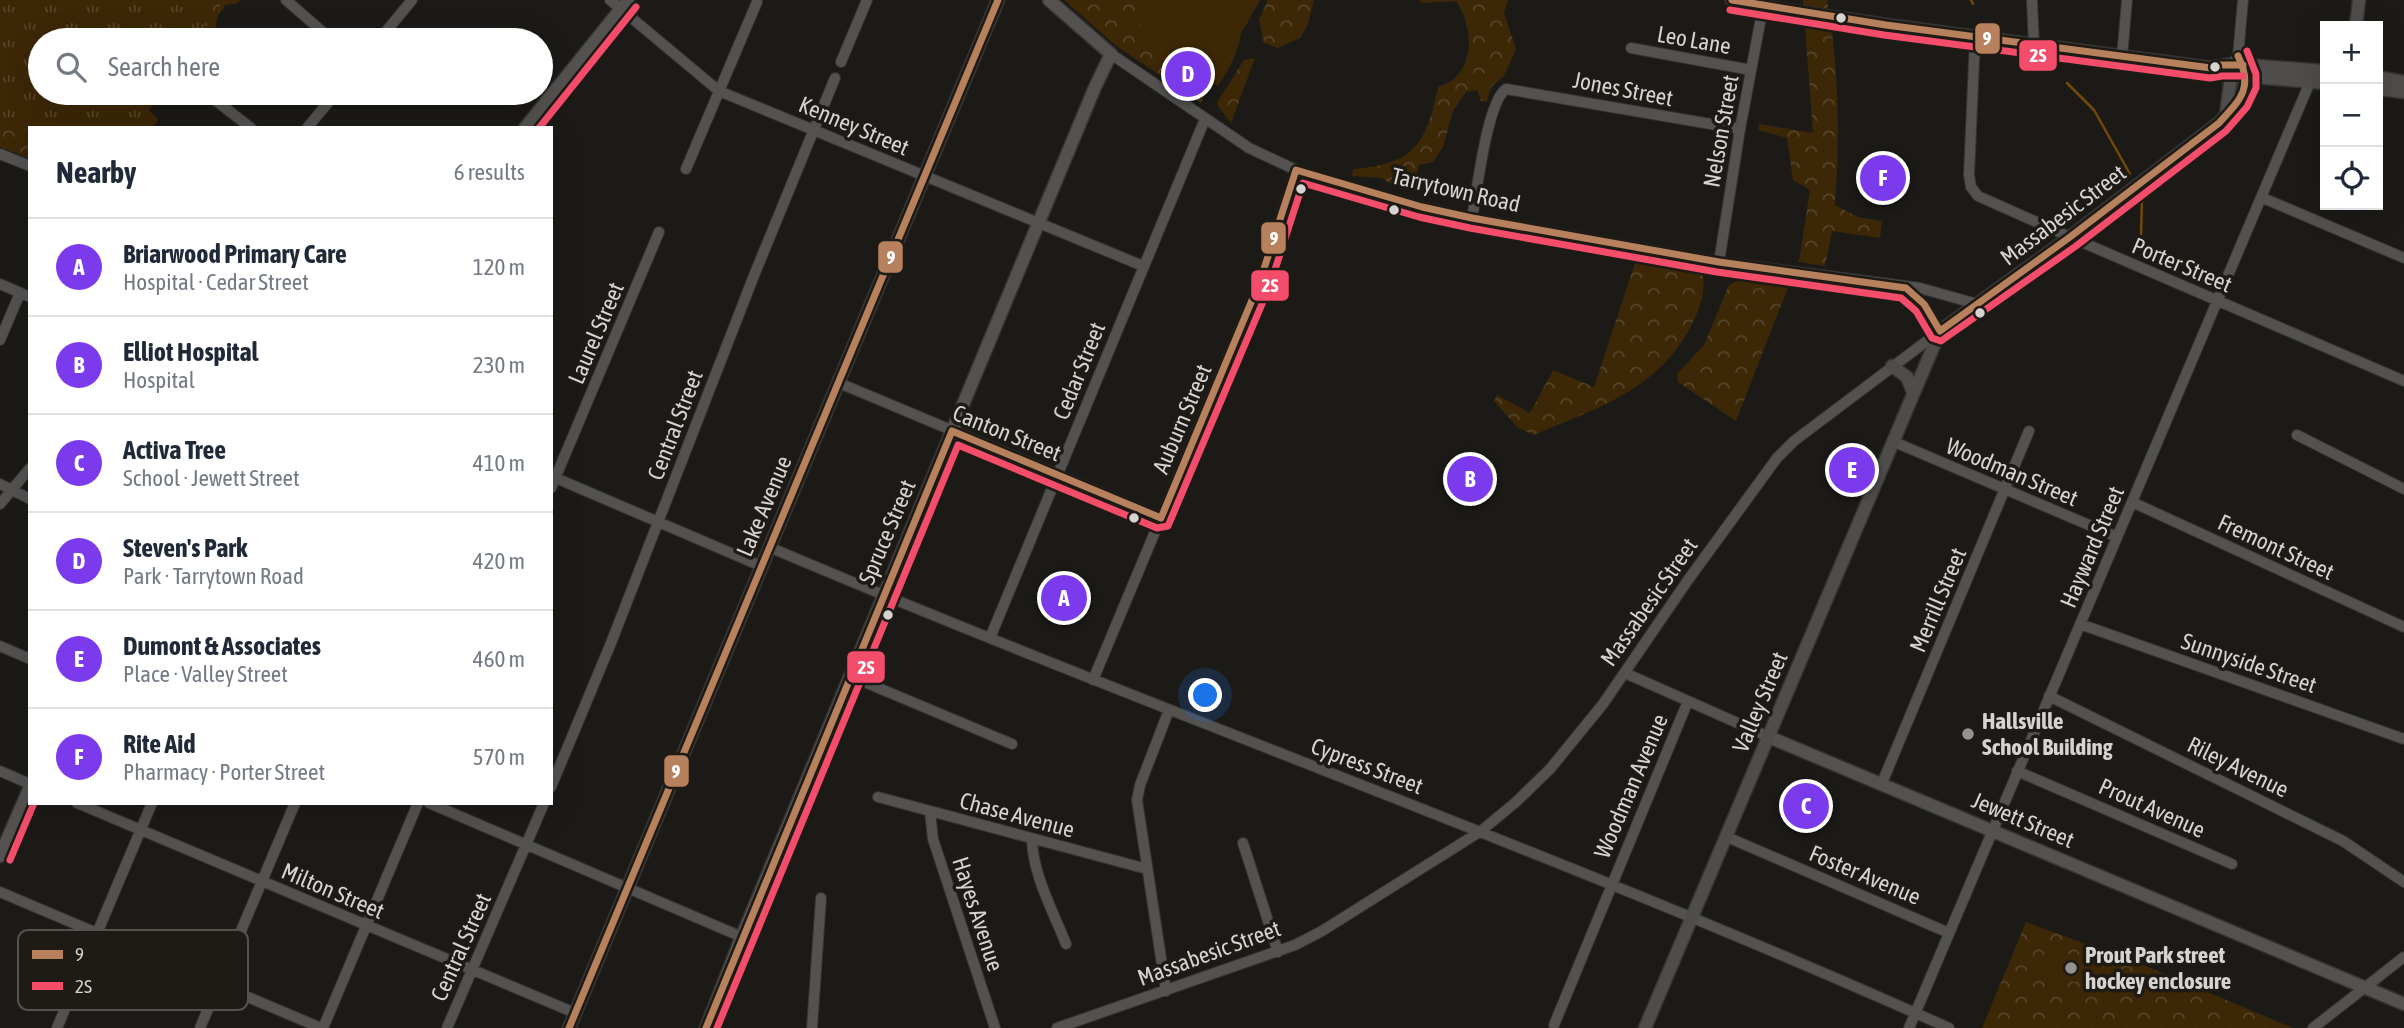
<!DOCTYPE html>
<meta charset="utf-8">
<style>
:root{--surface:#fff;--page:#f6f6f7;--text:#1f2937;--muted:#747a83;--line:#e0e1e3;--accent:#7c3aed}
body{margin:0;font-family:"Asap Condensed",sans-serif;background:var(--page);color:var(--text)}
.controls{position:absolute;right:21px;top:21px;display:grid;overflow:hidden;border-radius:0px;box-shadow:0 7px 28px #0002}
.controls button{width:63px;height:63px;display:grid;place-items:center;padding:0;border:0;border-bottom:2px solid var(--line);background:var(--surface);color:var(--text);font:35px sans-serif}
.you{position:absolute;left:1206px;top:696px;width:24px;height:24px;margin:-18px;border:5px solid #fff;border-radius:50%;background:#1a73e8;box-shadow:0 0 0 10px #1a73e833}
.badge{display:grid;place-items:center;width:46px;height:46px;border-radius:50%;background:var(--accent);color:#fff;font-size:23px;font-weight:700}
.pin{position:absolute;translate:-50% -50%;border:4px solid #fff;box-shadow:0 2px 7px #0006}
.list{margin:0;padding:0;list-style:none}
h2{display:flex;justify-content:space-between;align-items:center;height:91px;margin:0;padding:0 28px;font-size:30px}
h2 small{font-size:23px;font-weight:400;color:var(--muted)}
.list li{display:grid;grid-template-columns:46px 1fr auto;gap:21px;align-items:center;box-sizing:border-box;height:98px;padding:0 28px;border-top:2px solid var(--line)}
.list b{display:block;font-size:26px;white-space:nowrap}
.list p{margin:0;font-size:23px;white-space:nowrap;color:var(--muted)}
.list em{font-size:23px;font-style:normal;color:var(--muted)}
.icon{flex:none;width:38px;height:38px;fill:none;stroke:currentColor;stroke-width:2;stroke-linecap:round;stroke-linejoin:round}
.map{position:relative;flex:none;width:2404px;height:1028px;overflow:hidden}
.search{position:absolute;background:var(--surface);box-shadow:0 7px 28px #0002;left:28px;top:28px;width:525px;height:77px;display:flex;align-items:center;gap:18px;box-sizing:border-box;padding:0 24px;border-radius:38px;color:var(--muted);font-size:26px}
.panel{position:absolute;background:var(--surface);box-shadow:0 7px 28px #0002;left:28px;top:126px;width:525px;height:679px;border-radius:0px}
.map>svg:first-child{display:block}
.grass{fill:url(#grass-tufts)}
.forest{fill:url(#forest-crowns)}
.pitch{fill:#3c2707}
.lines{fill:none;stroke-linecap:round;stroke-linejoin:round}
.stream{stroke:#724906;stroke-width:2.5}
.minor-casing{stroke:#353432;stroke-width:12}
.tertiary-casing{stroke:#353432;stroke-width:15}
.secondary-casing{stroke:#353432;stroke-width:15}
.minor{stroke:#535250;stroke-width:10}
.tertiary{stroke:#535250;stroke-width:12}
.secondary{stroke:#4e4d4b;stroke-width:12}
.bus-1-casing{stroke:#1e1a15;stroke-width:12}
.bus-2-casing{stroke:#1e1a15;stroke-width:12}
.bus-1{stroke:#b6815c;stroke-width:7}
.bus-2{stroke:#f44d6c;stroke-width:7}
.bus-dot{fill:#d6d3d0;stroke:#1e1a15;stroke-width:2.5}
.poi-dot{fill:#95928f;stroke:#1e1a15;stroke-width:2.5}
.labels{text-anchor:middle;stroke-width:7;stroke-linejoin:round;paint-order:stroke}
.street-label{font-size:23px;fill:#d6d3d0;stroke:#1e1a15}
.poi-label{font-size:23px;font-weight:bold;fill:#d6d3d0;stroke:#1e1a15;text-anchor:start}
.key{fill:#1e1a15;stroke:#55524d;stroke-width:2}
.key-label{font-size:19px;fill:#d6d3d0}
.line-badge{stroke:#1e1a15;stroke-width:2.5}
.badge-label{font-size:19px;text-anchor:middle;font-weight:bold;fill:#fff}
</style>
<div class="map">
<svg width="2404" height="1028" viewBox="0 0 2404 1028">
<defs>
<pattern id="grass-tufts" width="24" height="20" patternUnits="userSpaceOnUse" patternTransform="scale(1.75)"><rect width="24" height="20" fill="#3c2707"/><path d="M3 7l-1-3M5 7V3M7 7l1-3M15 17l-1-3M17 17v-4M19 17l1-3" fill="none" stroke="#57452a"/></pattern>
<pattern id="forest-crowns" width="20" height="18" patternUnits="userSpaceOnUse" patternTransform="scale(1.75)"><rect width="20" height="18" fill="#3c2707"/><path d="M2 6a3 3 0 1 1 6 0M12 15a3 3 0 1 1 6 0" fill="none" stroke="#57452a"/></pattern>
</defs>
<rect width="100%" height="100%" fill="#1c1a17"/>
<path class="grass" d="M0,0H229L200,40H40V93H162L149,110L158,120L152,128H30V158L0,147Z"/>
<path class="forest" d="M215,0H241L236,4L220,5L216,25L210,40H198Z
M1064,0H1260L1201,103L1115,45Z
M1268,0H1314L1308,24L1300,38L1278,48L1264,43L1259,20Z
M1419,0H1508L1504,13L1516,49L1504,76L1491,87L1487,102L1481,101L1477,90L1466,92L1453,111L1443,147L1433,162L1419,165L1413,187L1394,186L1382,178L1352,176L1353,169C1415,164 1426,144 1438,87C1443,85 1450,82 1454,79C1476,59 1471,22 1456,1L1422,3Z
M1803,0H1827C1839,68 1840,136 1835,205L1858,217L1882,221L1880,238L1832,231L1825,266L1799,262L1810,190L1793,180L1787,138L1758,130L1759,124L1813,133Z
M1255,58L1231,123L1218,106V101L1244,60Z
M0,122L30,132V159L0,146Z
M1636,260L1703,273C1705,292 1701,307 1692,324C1659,390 1597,408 1534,435L1518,428L1494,401L1497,395L1530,413L1553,370L1594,387Z
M1740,279L1789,285L1736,421L1678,382L1677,374L1704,345L1729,285Z
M2026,922L2148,967L2293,1028H1982Z"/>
<path class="pitch" d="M1158,0H1238C1249,32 1235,60 1218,86L1144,39L1140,19Z
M2044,954L2098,955V982L2044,981Z"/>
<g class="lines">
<path class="stream" d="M1971,0L1973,4
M2067,83L2094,110L2130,174
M2141,236L2142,196"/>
<g class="minor-casing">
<path id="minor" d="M286,0L332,40
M610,0L719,91L1143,266
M2032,0L2034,46
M1975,38L1969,175L1971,187L1978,196L2070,237L2404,381
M379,40L412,0
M1631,48L1751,70
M1111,54L1249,148L1296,170L1326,180L1422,207L1472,218L1719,262L1920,288L1977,304
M2122,57L2127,0
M841,62L867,0
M2233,64L2238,56L2243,0
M206,93L251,128
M307,128L336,93
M0,154L30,166
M686,169L757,2
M2263,198L2404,258
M1472,218C1477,191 1487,102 1506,89L1740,129
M1719,262L1740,129L1763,7
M0,284L30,297
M0,340L20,293
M839,383L1161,518
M2297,435L2404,489
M1892,441L2117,537
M551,476L761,566
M0,484L30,499
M551,488L659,232
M2132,502L2404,627
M0,504L30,468
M769,547C1160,713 1561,854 1949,1028
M2080,624L2404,739
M990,638L1205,119
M0,646L30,659
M1625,673L1769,737
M850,676L1012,744
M1093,680L1260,281L1296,170
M2049,696L2343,841L2404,882
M0,771L30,784
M2017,771L2232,864
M1882,783L2029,431
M551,787L611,643L755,273L835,78
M878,797L1147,869
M77,803L575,1013
M429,803L742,937
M930,812L933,839L995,1028
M1727,837L1949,933
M1032,840C1033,875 1053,911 1066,944
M1243,843L1278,952
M0,892L321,1028
M1166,991L1137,800L1140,785L1169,710
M1554,1025L1688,701
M57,1028L152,803
M200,1028L295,803
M323,1028L418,803
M447,1028L544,803
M812,1028L821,898
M1057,1028L1295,945L1322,931L1481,831L1516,802L1550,769L1603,704L1688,580L1777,458L1794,441L1940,331L1924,304L1906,288
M1909,1028L2310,82
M2313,1028L2404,957"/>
</g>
<g class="tertiary-casing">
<path id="tertiary" d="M525,128L628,0
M1769,737L2404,1004
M0,856L30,787
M569,1028L998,0
M706,1028L740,941L1095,87L1111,54L1049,0"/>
</g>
<g class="secondary-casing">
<path id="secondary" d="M1732,0L1784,10L1886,25L2211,68L2231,75L2325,83
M2356,26L2359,0
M2211,68L2233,64L2325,71
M2378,77L2404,82
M2378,89L2404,92
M2226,115L2232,68
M1892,366L1907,377L1913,392
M1645,1028L1940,331L2070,237L2219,123C2239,101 2249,98 2243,65"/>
</g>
<use href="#minor" class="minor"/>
<use href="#tertiary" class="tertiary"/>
<use href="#secondary" class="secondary"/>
<g class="bus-1-casing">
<path id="bus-1" d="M1732,0L1886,25L2211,68L2220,65H2243
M569,1028L998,0
M706,1028L952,431L1161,518L1260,281L1296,170L1422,207L1472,218L1719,262L1906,288L1924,304L1940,331L2070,237L2219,123C2240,100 2254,88 2238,56"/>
</g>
<g class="bus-2-casing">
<path id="bus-2" d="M1730,10L1884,35L2210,78L2222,76H2243
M539,128L636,7
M10,860L34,803
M717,1028L958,445L1157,528L1168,526L1270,285L1303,183L1419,217L1470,228L1717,272L1901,298L1916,311L1932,338L1941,341L2076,246L2226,131L2247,107L2256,88V74L2247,51"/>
</g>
<use href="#bus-1" class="bus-1"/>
<use href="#bus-2" class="bus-2"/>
</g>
<g class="bus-dot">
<circle cx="1841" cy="18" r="6"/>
<circle cx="2215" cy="67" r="6"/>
<circle cx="1301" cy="189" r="6"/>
<circle cx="1394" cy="210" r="6"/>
<circle cx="1980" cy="313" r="6"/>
<circle cx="1134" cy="518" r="6"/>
<circle cx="888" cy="615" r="6"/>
</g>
<g class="poi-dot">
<circle cx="1968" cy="734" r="7"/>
<circle cx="2071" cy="968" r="7"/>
</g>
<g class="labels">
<g class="street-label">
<text transform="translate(1694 40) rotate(10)" y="8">Leo Lane</text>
<text transform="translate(1623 89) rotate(11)" y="8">Jones Street</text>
<text transform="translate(854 126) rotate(23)" y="8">Kenney Street</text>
<text transform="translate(1721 131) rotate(-80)" y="8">Nelson Street</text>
<text transform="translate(1456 190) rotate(13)" y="8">Tarrytown Road</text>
<text transform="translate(2063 215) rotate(-37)" y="8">Massabesic Street</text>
<text transform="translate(2182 265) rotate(23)" y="8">Porter Street</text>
<text transform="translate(596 333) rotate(-67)" y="8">Laurel Street</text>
<text transform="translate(1079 371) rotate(-68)" y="8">Cedar Street</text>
<text transform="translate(1182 419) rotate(-67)" y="8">Auburn Street</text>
<text transform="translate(675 425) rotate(-69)" y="8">Central Street</text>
<text transform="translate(1007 433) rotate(22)" y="8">Canton Street</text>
<text transform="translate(2012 472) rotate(23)" y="8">Woodman Street</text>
<text transform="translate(764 506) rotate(-67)" y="8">Lake Avenue</text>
<text transform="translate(887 532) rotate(-67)" y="8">Spruce Street</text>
<text transform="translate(2092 547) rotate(-67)" y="8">Hayward Street</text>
<text transform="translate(2276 547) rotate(25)" y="8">Fremont Street</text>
<text transform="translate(1938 600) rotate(-67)" y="8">Merrill Street</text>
<text transform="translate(1649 602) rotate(-55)" y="8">Massabesic Street</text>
<text transform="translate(2249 663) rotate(19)" y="8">Sunnyside Street</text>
<text transform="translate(1760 702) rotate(-67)" y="8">Valley Street</text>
<text transform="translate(1367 766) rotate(21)" y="8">Cypress Street</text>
<text transform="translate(2238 767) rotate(26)" y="8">Riley Avenue</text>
<text transform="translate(1631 786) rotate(-67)" y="8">Woodman Avenue</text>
<text transform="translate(2152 808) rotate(24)" y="8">Prout Avenue</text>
<text transform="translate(1017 815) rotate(15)" y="8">Chase Avenue</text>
<text transform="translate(2023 820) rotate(23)" y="8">Jewett Street</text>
<text transform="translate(1865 875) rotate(23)" y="8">Foster Avenue</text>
<text transform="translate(333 891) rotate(23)" y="8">Milton Street</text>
<text transform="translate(978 914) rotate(72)" y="8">Hayes Avenue</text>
<text transform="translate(461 947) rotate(-66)" y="8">Central Street</text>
<text transform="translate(1209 953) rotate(-20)" y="8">Massabesic Street</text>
</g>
<g class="poi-label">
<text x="1982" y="729">Hallsville<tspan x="1982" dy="26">School Building</tspan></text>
<text x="2085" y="963">Prout Park street<tspan x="2085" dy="26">hockey enclosure</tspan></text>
</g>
</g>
<rect x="18" y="930" width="230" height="80" rx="10" class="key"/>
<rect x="32" y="950" width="31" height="9" fill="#b6815c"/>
<rect x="32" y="982" width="31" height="8" fill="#f44d6c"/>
<g class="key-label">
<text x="75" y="961">9</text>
<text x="75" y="993">2S</text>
</g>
<g class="line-badge">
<rect x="1974" y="22" width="27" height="33" rx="7" fill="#b6815c"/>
<rect x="2018" y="39" width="40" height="33" rx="7" fill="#f44d6c"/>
<rect x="1260" y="221" width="27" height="34" rx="7" fill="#b6815c"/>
<rect x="877" y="240" width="27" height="34" rx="7" fill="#b6815c"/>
<rect x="1250" y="269" width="40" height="33" rx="7" fill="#f44d6c"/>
<rect x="846" y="650" width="40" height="34" rx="7" fill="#f44d6c"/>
<rect x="663" y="754" width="27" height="34" rx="7" fill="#b6815c"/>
</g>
<g class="badge-label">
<text x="1987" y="45">9</text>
<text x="2038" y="62">2S</text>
<text x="1274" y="245">9</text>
<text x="891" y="264">9</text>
<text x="1270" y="292">2S</text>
<text x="866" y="674">2S</text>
<text x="676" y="778">9</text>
</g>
</svg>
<div class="controls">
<button>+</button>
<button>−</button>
<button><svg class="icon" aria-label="locate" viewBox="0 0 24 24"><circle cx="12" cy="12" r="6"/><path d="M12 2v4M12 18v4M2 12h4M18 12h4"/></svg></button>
</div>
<div class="you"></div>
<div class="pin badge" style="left:1064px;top:598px">A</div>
<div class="pin badge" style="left:1470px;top:479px">B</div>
<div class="pin badge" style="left:1806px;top:806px">C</div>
<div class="pin badge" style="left:1188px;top:74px">D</div>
<div class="pin badge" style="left:1852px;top:470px">E</div>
<div class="pin badge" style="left:1883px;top:178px">F</div>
<div class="search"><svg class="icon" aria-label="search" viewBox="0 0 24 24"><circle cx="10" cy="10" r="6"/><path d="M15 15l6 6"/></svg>Search here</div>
<section class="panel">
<h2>Nearby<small>6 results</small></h2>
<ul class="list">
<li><span class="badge">A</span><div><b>Briarwood Primary Care</b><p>Hospital · Cedar Street</p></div><em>120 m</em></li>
<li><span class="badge">B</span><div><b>Elliot Hospital</b><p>Hospital</p></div><em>230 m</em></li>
<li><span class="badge">C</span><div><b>Activa Tree</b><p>School · Jewett Street</p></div><em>410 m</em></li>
<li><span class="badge">D</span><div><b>Steven's Park</b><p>Park · Tarrytown Road</p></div><em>420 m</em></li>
<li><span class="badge">E</span><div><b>Dumont &amp; Associates</b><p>Place · Valley Street</p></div><em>460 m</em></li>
<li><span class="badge">F</span><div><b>Rite Aid</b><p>Pharmacy · Porter Street</p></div><em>570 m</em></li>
</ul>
</section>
</div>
